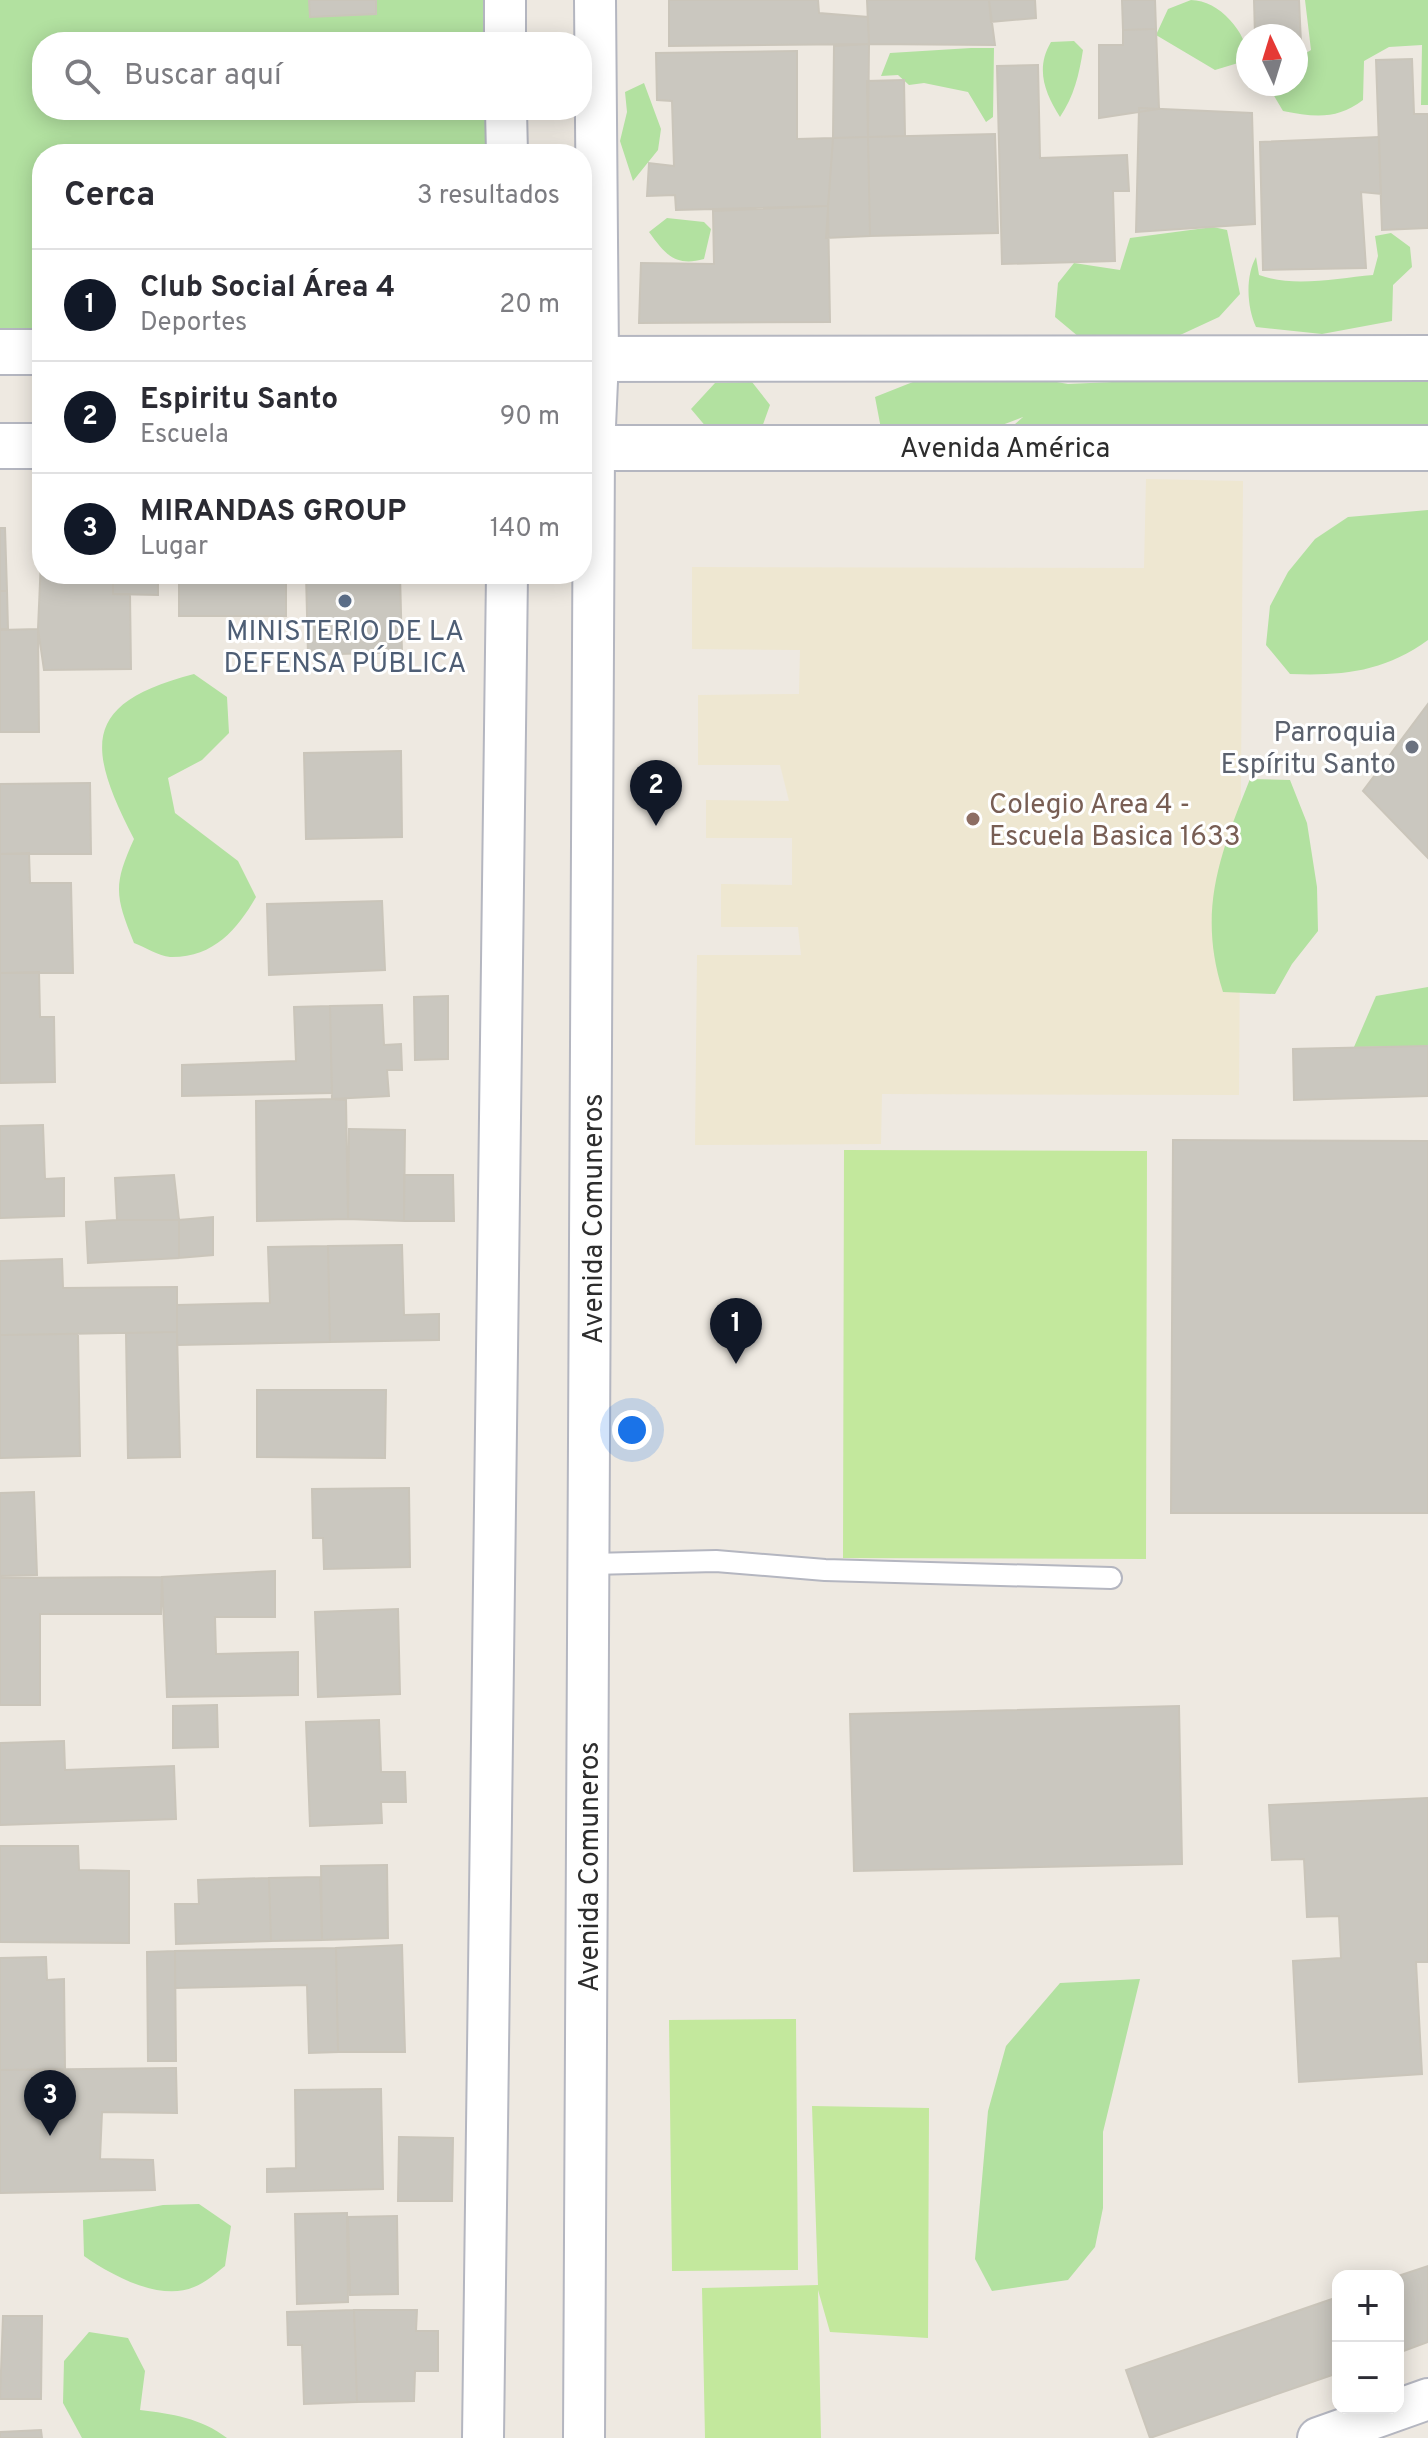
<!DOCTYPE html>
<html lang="es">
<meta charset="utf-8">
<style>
:root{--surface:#fff;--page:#f2f2f3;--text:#2b2b33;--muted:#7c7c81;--line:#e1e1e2;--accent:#111827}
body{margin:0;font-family:Overpass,sans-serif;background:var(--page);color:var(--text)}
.controls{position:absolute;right:24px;bottom:24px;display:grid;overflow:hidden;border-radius:16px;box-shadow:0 4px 20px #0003}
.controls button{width:72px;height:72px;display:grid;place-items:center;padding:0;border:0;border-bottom:2px solid var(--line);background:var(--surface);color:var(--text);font:40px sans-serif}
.compass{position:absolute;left:1236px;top:24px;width:72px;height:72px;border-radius:50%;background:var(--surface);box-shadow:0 4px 20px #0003;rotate:356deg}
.you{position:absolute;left:632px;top:1430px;width:28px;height:28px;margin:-20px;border:6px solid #fff;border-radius:50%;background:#1a73e8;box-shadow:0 0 0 12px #1a73e833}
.badge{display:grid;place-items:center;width:52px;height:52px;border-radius:50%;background:var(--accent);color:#fff;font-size:26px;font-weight:700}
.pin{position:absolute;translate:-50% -66px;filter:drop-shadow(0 2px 4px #0008)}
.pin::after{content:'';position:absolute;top:42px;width:28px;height:24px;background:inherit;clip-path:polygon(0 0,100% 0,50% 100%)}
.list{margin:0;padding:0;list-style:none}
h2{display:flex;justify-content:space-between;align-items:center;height:104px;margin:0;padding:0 32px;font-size:34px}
h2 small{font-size:26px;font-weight:400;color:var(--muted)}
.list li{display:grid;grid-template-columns:52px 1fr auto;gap:24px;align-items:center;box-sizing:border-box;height:112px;padding:0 32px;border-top:2px solid var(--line)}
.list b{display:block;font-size:30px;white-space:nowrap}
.list p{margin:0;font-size:26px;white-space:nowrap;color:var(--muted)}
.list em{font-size:26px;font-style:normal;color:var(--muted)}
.icon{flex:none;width:44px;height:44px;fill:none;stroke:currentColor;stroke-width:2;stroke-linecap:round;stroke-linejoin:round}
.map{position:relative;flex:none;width:1428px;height:2438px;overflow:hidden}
.search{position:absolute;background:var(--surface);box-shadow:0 4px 20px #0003;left:32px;top:32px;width:560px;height:88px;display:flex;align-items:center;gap:20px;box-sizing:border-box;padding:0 28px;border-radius:32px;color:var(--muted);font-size:30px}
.panel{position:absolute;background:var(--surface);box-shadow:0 4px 20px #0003;left:32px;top:144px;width:560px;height:440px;border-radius:32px}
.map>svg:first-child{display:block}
.education{fill:#eee7d1}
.green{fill:#b2e1a0}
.pitch{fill:#c3e89d}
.building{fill:#cac7bf;stroke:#cac5ba;stroke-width:2}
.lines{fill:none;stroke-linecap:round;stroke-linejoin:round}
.lane-casing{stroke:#b4b6c0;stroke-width:24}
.street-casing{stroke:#b4b6c0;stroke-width:44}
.secondary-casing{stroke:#b4b6c0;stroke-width:48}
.lane{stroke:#fff;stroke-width:20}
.street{stroke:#fff;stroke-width:40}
.secondary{stroke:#fff;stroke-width:44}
.service-dot{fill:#5c6f8a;stroke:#fff;stroke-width:3}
.worship-dot{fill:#6b7280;stroke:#fff;stroke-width:3}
.education-dot{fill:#8d6e63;stroke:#fff;stroke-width:3}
.labels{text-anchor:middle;stroke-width:6;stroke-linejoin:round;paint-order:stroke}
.street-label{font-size:28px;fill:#2d2d2d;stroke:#fff}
.service-label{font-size:28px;fill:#4e5e75;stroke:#fff}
.worship-label{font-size:28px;fill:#5b616d;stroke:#fff;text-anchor:end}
.education-label{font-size:28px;fill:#785e54;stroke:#fff;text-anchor:start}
</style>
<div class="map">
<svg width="1428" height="2438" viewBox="0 0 1428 2438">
<rect width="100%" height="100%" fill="#eee9e1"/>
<path class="education" d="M1146,479L1243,481L1239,1095L882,1094L881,1144L695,1145L697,955H801L798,927H721V884L792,885V838H706V800L789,801L780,765H698V695L799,694L800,650L692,649V567L1144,568Z"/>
<path class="green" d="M0,0H493V42H42V110H494V154H42V337L0,336Z
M1191,0C1219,0 1248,33 1248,60L1215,70L1156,35L1168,9Z
M1305,0H1428V105H1421L1422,45L1389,47L1364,61L1363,100C1337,120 1314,117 1283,111L1267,84H1296V59L1311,50Z
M1074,41L1083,50C1079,75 1074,96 1060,117C1045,93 1035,69 1051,42Z
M971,48H994L993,117L986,122L968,92L924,83L909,85L898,75L881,76L890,53Z
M644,83L661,129L658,150L633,181L620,141L627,112L625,92Z
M667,218L704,222L711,229L704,259C675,267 665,254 649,232Z
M1213,227L1227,230L1240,294L1219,317L1178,336L1130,343L1079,337L1055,317L1058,283L1074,263L1120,270L1130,238Z
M1391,233L1410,247L1412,267L1393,285L1392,321L1322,334L1256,327C1247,307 1245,277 1256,257L1259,275C1294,288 1337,278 1373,275L1378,256L1375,236Z
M1215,358L1428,363V447L1105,433L1015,424L1023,417L981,433L882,434L875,397L928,376L995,371L1068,384L1134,381Z
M752,382L770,405L761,430L713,435L691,409L715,383Z
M1428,510V640C1384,672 1342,676 1290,674L1266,645L1270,606L1288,572L1315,539L1348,517Z
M194,674L227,697L229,733L202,760L168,778L175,813L238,861L256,897C237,930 213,958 170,957C159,956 145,947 134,943C115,896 113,885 134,839C86,746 82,703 194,674Z
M1250,779L1290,780L1307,823L1317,887L1318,931L1292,964L1275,994L1223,992C1197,911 1220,854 1250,779Z
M1428,987V1046L1354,1047L1376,996Z
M1140,1979L1103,2132V2208L1095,2247L1068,2280L992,2291L975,2259L988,2111L1006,2046L1060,1983Z
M199,2204L231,2226L225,2266C216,2273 205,2283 194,2287C160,2302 111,2275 84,2256L83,2220L163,2205Z
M89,2332L128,2338L145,2371L140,2410C172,2414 201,2418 227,2438H82L63,2403L64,2361Z"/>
<path class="pitch" d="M844,1150L1147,1151L1146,1559L843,1558Z
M796,2019L798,2270L672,2271L669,2020Z
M812,2106L929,2108L928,2338L830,2332L818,2290L821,2438H705L702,2288L818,2285Z"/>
<path class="building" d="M309,0H376V14L310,17Z
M669,0H818L819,13L868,17L869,44L669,46Z
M867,0H989L995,45L869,44Z
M989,0H1035L1036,18L991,22Z
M1122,0H1155L1156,29L1123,30Z
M1254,0H1299L1301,43L1296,44V36H1255Z
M1156,29L1159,109L1099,118V45H1123V30Z
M869,44L868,137L833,138L834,46Z
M797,51V139L833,138L828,206L676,210L675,195L647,196L649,163L674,166L672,101L657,100L656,53Z
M1412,59L1414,114H1428V228L1382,230L1376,60Z
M1038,65L1040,158L1127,155L1129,191H1113L1115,261L1002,264L997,66Z
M904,80L905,136L868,137L867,81Z
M1139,108L1252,113L1255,224L1136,232Z
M995,134L998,233L870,236L868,137Z
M868,137L870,236L826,238L833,138Z
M1379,137L1381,194L1361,192L1366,268L1263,270L1260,142Z
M828,206L830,322L639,323L641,263L714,264L713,211Z
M0,528H5L7,591H0Z
M42,536V574H113V594H130L131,669L44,670L38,629Z
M113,574H158V595L113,594Z
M179,574H286V616H179Z
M306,574H400L402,652L308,655Z
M0,591H7L8,629H0Z
M38,629L39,732H0V630Z
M1428,704V858L1363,791Z
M401,751L402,837L306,839L304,753Z
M90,783L91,854H0V784Z
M29,853L30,883H71L73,973H0V854Z
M382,901L385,970L269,975L267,904Z
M39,972L40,1017H54L55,1082L0,1083V973Z
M448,996V1059L415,1060L414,997Z
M382,1005L384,1045L401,1044L402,1070H387L389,1096L332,1099L330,1006Z
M330,1006L332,1093L182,1096V1065L296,1061L294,1007Z
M1428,1046V1096L1294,1100L1293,1049Z
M332,1099L346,1100L348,1219L257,1221L256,1101Z
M43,1125L45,1179L64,1178V1216L0,1218V1126Z
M349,1129L405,1130L404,1221L348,1219Z
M1173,1140L1428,1141V1513H1171Z
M174,1175L179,1220H117L115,1178Z
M404,1175H453L454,1221H404Z
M213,1217V1255L179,1258V1220Z
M117,1220H179V1258L88,1263L86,1222Z
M402,1245L404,1315L439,1314V1340L330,1342L328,1246Z
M328,1246L330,1342L177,1345V1305L270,1303L268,1247Z
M62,1259L63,1288L177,1287V1332L0,1335V1261Z
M177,1332L180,1457L128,1458L126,1333Z
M78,1334L80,1456L0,1458V1335Z
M257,1390H386L385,1458L257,1457Z
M409,1488L410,1567L324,1569L323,1538H313L312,1489Z
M34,1492L37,1575L0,1576V1493Z
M275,1571V1617H215L216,1654L298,1652V1695L167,1697L162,1577Z
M162,1577L161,1614H40V1705H0V1578Z
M398,1609L400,1694L318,1697L315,1612Z
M217,1705L218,1747L173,1748V1706Z
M1179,1706L1182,1864L854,1871L850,1714Z
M379,1720L381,1772H405L406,1802H381L382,1823L310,1826L306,1722Z
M64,1741L65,1770L174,1766L176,1819L0,1825V1743Z
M1428,1798V1962H1416L1422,2074L1299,2082L1293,1961L1341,1958L1339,1916L1307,1917L1304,1859L1272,1860L1269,1805Z
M0,1846H78L79,1870L129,1871V1943L0,1942Z
M387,1865L388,1938L322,1940L321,1866Z
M320,1877L322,1940L271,1941L269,1878Z
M269,1878L271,1941L176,1944L175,1904H199L198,1880Z
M402,1945L405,2052H338L336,1948Z
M336,1948L338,2052L309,2053L307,1985L175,1988V1951Z
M175,1951L176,2061H148L147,1952Z
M46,1957L47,1980L64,1979L65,2069L0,2070V1958Z
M176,2068L177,2113L102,2112L100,2159L153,2160L155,2190L0,2193V2070Z
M381,2089L383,2189L267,2192V2169L296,2168L295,2090Z
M399,2137L453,2138L452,2201H398Z
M347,2213L348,2302L297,2304L295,2214Z
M397,2216L398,2294L350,2295L348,2217Z
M1428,2266V2342L1398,2353V2276Z
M1338,2297V2373L1150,2438L1126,2370Z
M354,2310H417L416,2331H438V2371H415L414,2401L357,2402Z
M354,2310L357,2402L304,2404L302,2345H288L287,2312Z
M3,2316H42L41,2399H0Z
M41,2430L42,2438H0V2432Z"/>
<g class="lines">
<g class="lane-casing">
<path id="lane" d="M591,1564L716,1561L825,1570L1111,1578"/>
</g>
<g class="street-casing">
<path id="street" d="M505,0V42
M506,110L507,154
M483,2438L507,574
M584,2438L594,448L598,359L595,0
M1318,2438L1428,2399"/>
</g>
<g class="secondary-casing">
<path id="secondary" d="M0,352H42
M582,359L1428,358
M0,446H42
M582,448H1428"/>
</g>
<use href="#lane" class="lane"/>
<use href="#street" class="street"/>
<use href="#secondary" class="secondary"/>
</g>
<circle class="service-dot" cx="345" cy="601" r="8"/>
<circle class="worship-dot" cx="1412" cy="747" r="8"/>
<circle class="education-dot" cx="973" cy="819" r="8"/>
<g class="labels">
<g class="street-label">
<text x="1005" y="457">Avenida América</text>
<text transform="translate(592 1219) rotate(-90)" y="10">Avenida Comuneros</text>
<text transform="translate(588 1867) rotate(-90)" y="10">Avenida Comuneros</text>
</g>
<g class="service-label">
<text x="345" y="640">MINISTERIO DE LA<tspan x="345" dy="32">DEFENSA PÚBLICA</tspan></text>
</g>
<g class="worship-label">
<text x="1396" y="741">Parroquia<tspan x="1396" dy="32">Espíritu Santo</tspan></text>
</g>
<g class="education-label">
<text x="989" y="813">Colegio Area 4 -<tspan x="989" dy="32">Escuela Basica 1633</tspan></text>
</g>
</g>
</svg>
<div class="controls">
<button>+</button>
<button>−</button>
</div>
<svg class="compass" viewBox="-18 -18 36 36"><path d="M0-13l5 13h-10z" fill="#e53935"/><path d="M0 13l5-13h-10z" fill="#7c7c81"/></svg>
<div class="you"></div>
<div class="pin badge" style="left:736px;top:1364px">1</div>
<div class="pin badge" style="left:656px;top:826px">2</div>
<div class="pin badge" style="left:50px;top:2136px">3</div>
<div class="search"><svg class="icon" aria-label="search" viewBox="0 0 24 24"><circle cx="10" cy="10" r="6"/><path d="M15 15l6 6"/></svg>Buscar aquí</div>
<section class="panel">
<h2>Cerca<small>3 resultados</small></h2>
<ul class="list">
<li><span class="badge">1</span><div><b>Club Social Área 4</b><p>Deportes</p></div><em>20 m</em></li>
<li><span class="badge">2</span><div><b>Espiritu Santo</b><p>Escuela</p></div><em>90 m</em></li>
<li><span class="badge">3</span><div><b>MIRANDAS GROUP</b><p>Lugar</p></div><em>140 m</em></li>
</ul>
</section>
</div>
